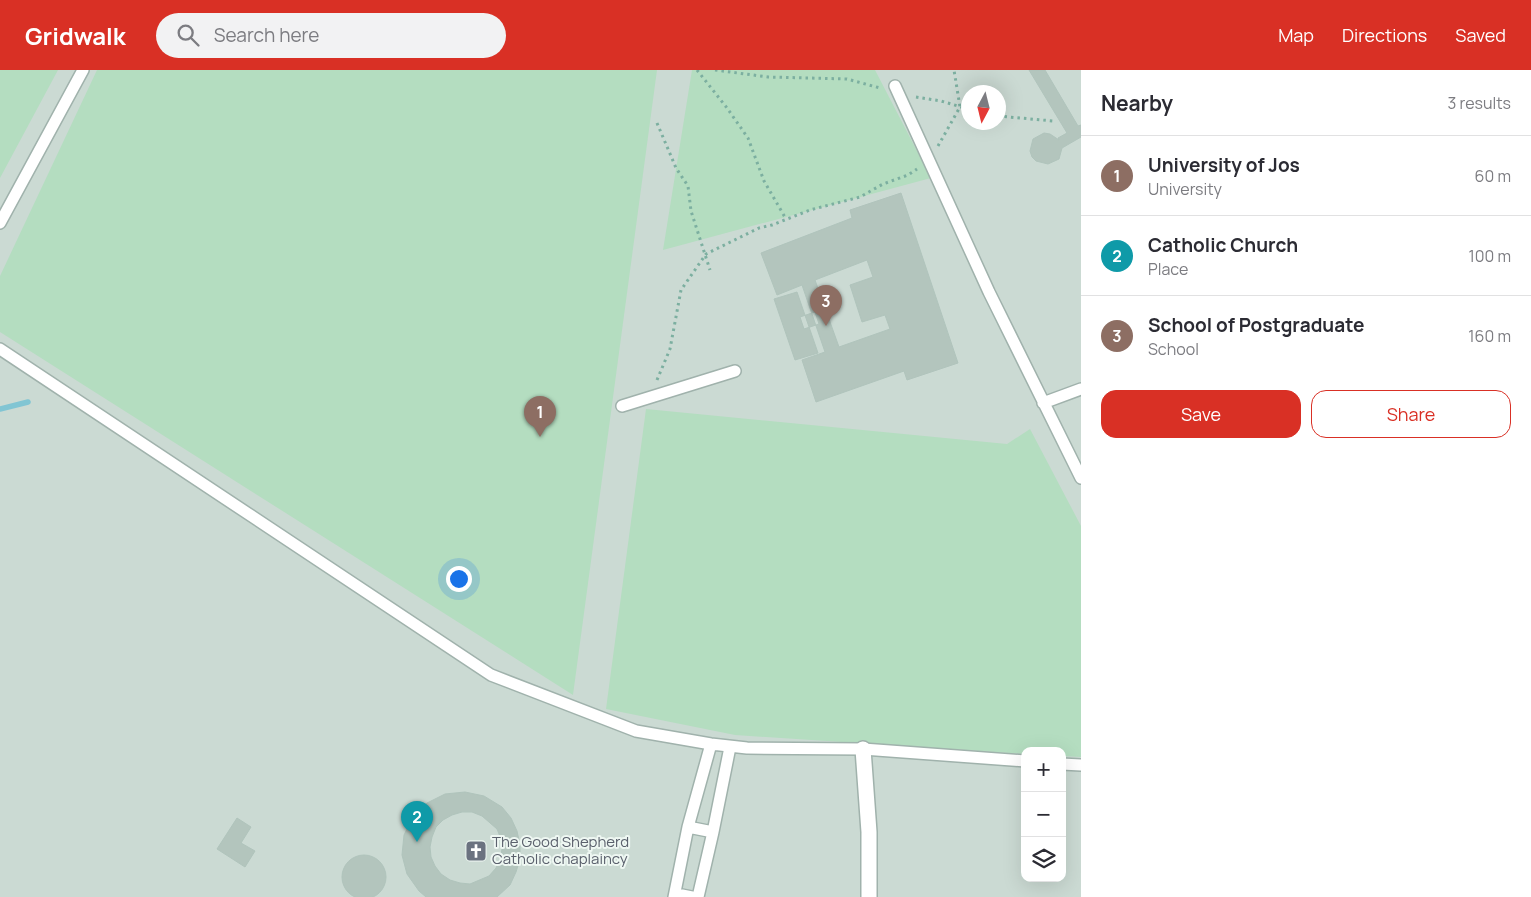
<!DOCTYPE html>
<meta charset="utf-8">
<style>
:root{--surface:#fff;--page:#f2f2f3;--text:#2b2b33;--muted:#7c7c81;--line:#e1e1e2;--accent:#d93025}
body{margin:0;font-family:Manrope,sans-serif;background:var(--page);color:var(--text)}
.controls{position:absolute;right:15px;bottom:15px;display:grid;overflow:hidden;border-radius:10px;box-shadow:0 5px 20px #0002}
.controls button{width:45px;height:45px;display:grid;place-items:center;padding:0;border:0;border-bottom:1px solid var(--line);background:var(--surface);color:var(--text);font:25px sans-serif}
.compass{position:absolute;left:961px;top:15px;width:45px;height:45px;border-radius:50%;background:var(--surface);box-shadow:0 5px 20px #0002;rotate:187deg}
.you{position:absolute;left:458px;top:508px;width:18px;height:18px;margin:-12px;border:4px solid #fff;border-radius:50%;background:#1a73e8;box-shadow:0 0 0 8px #1a73e833}
.badge{display:grid;place-items:center;width:32px;height:32px;border-radius:50%;background:var(--accent);color:#fff;font-size:16px;font-weight:700}
.pin{position:absolute;translate:-50% -41px;filter:drop-shadow(0 1px 2px #0008)}
.pin::after{content:'';position:absolute;top:26px;width:18px;height:15px;background:inherit;clip-path:polygon(0 0,100% 0,50% 100%)}
.list{margin:0;padding:0;list-style:none}
h2{display:flex;justify-content:space-between;align-items:center;height:65px;margin:0;padding:0 20px;font-size:21px}
h2 small{font-size:16px;font-weight:400;color:var(--muted)}
.list li{display:grid;grid-template-columns:32px 1fr auto;gap:15px;align-items:center;box-sizing:border-box;height:80px;padding:0 20px;border-top:1px solid var(--line)}
.list b{display:block;font-size:19px;white-space:nowrap}
.list p{margin:0;font-size:16px;white-space:nowrap;color:var(--muted)}
.list em{font-size:16px;font-style:normal;color:var(--muted)}
.actions{display:flex;gap:10px;padding:15px 20px}
.actions a{flex:1;padding:11px 0;border:1px solid var(--accent);border-radius:15px;text-align:center;font-size:18px;color:var(--accent)}
.actions .main{background:var(--accent);color:#fff}
.icon{flex:none;width:28px;height:28px;fill:none;stroke:currentColor;stroke-width:2;stroke-linecap:round;stroke-linejoin:round}
.map{position:relative;flex:none;width:1081px;height:827px;overflow:hidden}
header{display:flex;align-items:center;gap:30px;box-sizing:border-box;height:70px;padding:0 25px;background:var(--accent);color:#fff}
header strong{font-size:24px}
nav{display:flex;gap:28px;margin-inline-start:auto;font-size:18px}
.search{width:350px;height:45px;background:var(--page);display:flex;align-items:center;gap:12px;box-sizing:border-box;padding:0 18px;border-radius:28px;color:var(--muted);font-size:19px}
main{display:flex}
aside{flex:1;background:var(--surface)}
.map>svg:first-child{display:block}
.built{fill:#cbdad3;fill-rule:evenodd}
.green{fill:#b4ddc0}
.lines{fill:none;stroke-linecap:round;stroke-linejoin:round}
.stream{stroke:#81c5d3;stroke-width:5.5}
.building{fill:#b3c5bd;stroke:#b0c4bc;fill-rule:evenodd}
.service-casing{stroke:#a0b2ac;stroke-width:14}
.minor-casing{stroke:#a0b2ac;stroke-width:18}
.path{stroke:#7cafa0;stroke-width:3;stroke-dasharray:2.5 4;stroke-linecap:butt}
.service{stroke:#fff;stroke-width:11}
.minor{stroke:#fff;stroke-width:15}
.labels{text-anchor:middle;stroke-width:4;stroke-linejoin:round;paint-order:stroke}
.worship-label{font-size:15px;fill:#5b616d;stroke:#eef7f2;text-anchor:start}
</style>
<header>
<strong>Gridwalk</strong>
<div class="search"><svg class="icon" aria-label="search" viewBox="0 0 24 24"><circle cx="10" cy="10" r="6"/><path d="M15 15l6 6"/></svg>Search here</div>
<nav><a>Map</a><a>Directions</a><a>Saved</a></nav>
</header>
<main>
<div class="map">
<svg width="1081" height="827" viewBox="0 0 1081 827">
<rect width="100%" height="100%" fill="#ddeae5"/>
<path class="built" d="M0,0H1081V827H0ZM968,22H998V52H968ZM1025,681H1062V808H1025Z"/>
<path class="green" d="M0,0H58L0,108Z
M97,0H657L573,625L0,262V206Z
M692,0H875L931,108L663,180Z
M646,339L1007,374L1030,359L1081,456V687L1062,686V681H1025V684L735,665L606,639Z"/>
<g class="lines">
<path class="stream" d="M0,339L28,332"/>
</g>
<path class="building" d="M1029,0H1045L1078,56L1081,55V67L1062,78L1059,89L1048,94L1036,91L1032,87L1030,81L1033,69L1044,63L1050,64L1059,70L1058,68L1067,63Z
M901,123L958,293L907,310L904,301L816,332L802,290L825,282L802,215L777,225L761,183L852,148L850,140ZM867,190L873,207L850,215L862,252L885,245L890,259L839,277L815,210Z
M797,222L818,283L795,290L774,229Z
M815,242L819,254L804,259L800,247Z
M465,722L484,726L502,737L511,748L517,761L520,775V789L516,802L510,815L497,827H426L419,821L407,804L402,785L404,765L413,747L427,733L445,724ZM462,742H472L482,746L497,759L501,769L502,779L500,789L496,798L489,806L470,814L460,813L450,810L441,804L435,796L431,787L430,777L432,767L436,757L443,750L452,745Z
M237,748L251,757L241,773L255,781L245,797L217,779Z
M342 807a22 22 0 1 1 44 0a22 22 0 1 1-44 0Z"/>
<g class="lines">
<g class="service-casing">
<path id="service" d="M895,16L989,222L1081,408
M0,153L83,0
M0,279L491,605L636,661L711,674L747,678L863,679L1025,691
M1043,333L1081,319
M622,336L735,301
M1062,694L1081,695
M688,757L713,762
M674,827L688,757L711,674
M675,827L682,825L692,827
M698,827L713,762L730,677"/>
</g>
<g class="minor-casing">
<path id="minor" d="M863,679L869,762V827"/>
</g>
<path class="path" d="M697,0L727,38L748,68L764,111L786,149
M715,0L768,7L847,9L880,18
M916,27L941,31L968,39
M998,46L1053,51
M657,53L676,98L688,116L691,141L710,200
M938,76L960,37L954,0
M657,310L670,279L681,220L706,184L759,158L772,155L810,140L860,127L883,114L908,105L917,99"/>
<use href="#service" class="service"/>
<use href="#minor" class="minor"/>
</g>
<defs>
<g id="church-square" transform="scale(1.125)"><rect x="-9" y="-9" width="18" height="18" rx="4" fill="#6b7280" stroke="#eef7f2"/><path d="M-1.2-6h2.4v3.5h3.3v2.4h-3.3V6h-2.4V-.1h-3.3v-2.4h3.3Z" fill="#fff"/></g>
</defs>
<g fill-rule="evenodd">
<use href="#church-square" x="476" y="781"/>
</g>
<g class="labels">
<g class="worship-label">
<text x="492" y="777">The Good Shepherd<tspan x="492" dy="17">Catholic chaplaincy</tspan></text>
</g>
</g>
</svg>
<div class="controls">
<button>+</button>
<button>−</button>
<button><svg class="icon" aria-label="layers" viewBox="0 0 24 24"><path d="M12 4l9 5-9 5-9-5zM3 14l9 5 9-5"/></svg></button>
</div>
<svg class="compass" viewBox="-18 -18 36 36"><path d="M0-13l5 13h-10z" fill="#e53935"/><path d="M0 13l5-13h-10z" fill="#7c7c81"/></svg>
<div class="you"></div>
<div class="pin badge" style="left:540px;top:367px;background:#8d6e63">1</div>
<div class="pin badge" style="left:417px;top:772px;background:#0f9aa8">2</div>
<div class="pin badge" style="left:826px;top:256px;background:#8d6e63">3</div>
</div>
<aside>
<h2>Nearby<small>3 results</small></h2>
<ul class="list">
<li><span class="badge" style="background:#8d6e63">1</span><div><b>University of Jos</b><p>University</p></div><em>60 m</em></li>
<li><span class="badge" style="background:#0f9aa8">2</span><div><b>Catholic Church</b><p>Place</p></div><em>100 m</em></li>
<li><span class="badge" style="background:#8d6e63">3</span><div><b>School of Postgraduate</b><p>School</p></div><em>160 m</em></li>
</ul>
<div class="actions"><a class="main">Save</a><a>Share</a></div>
</aside>
</main>
